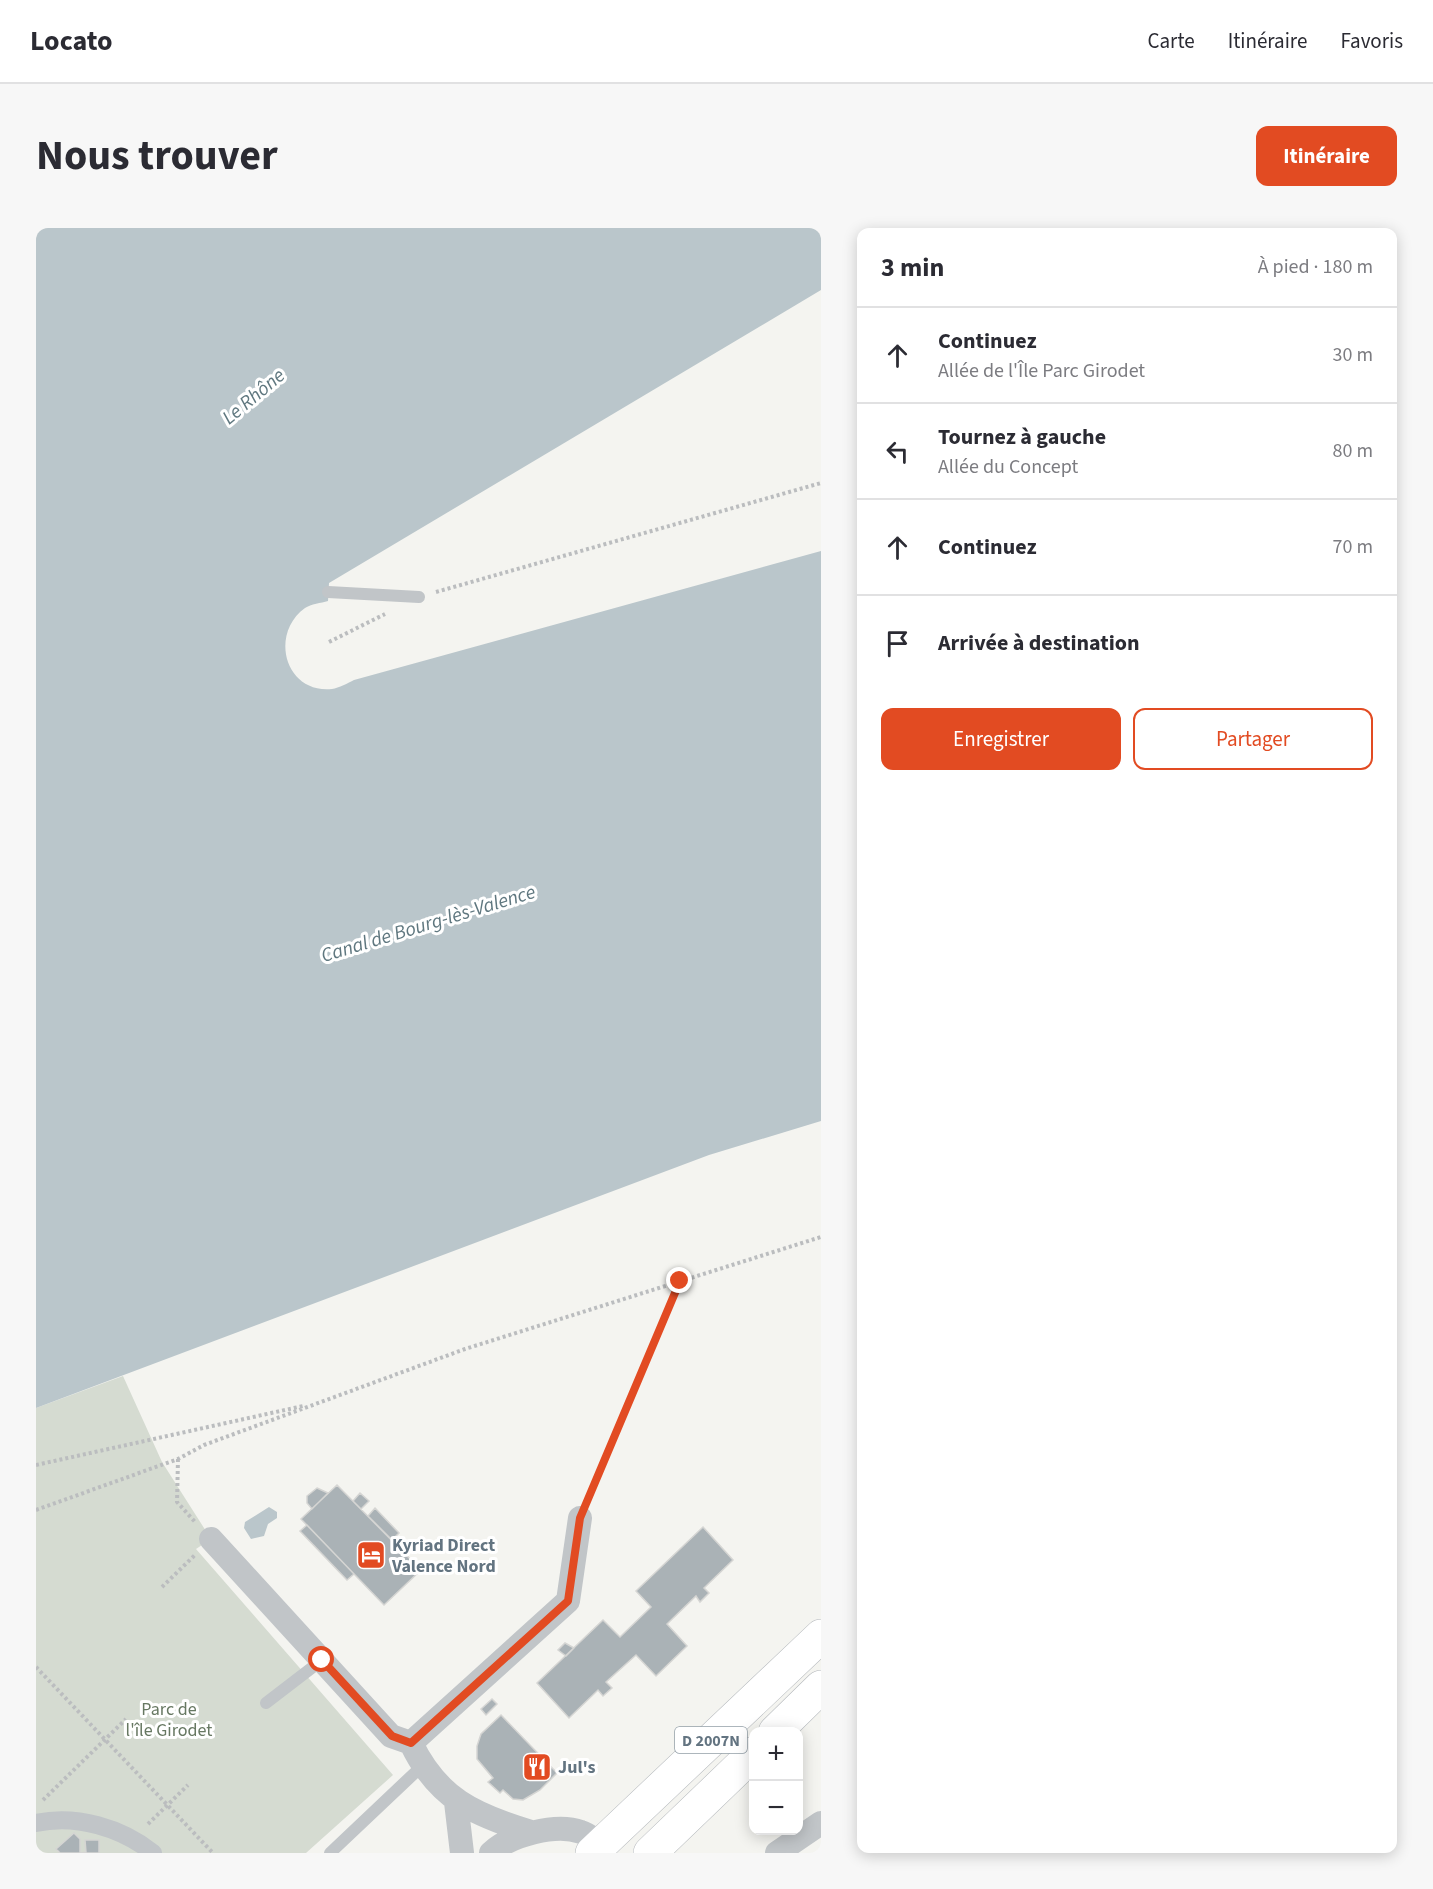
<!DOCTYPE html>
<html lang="fr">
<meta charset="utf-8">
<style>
:root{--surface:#fff;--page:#f7f7f7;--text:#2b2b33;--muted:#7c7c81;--line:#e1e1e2;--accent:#e24b22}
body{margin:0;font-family:"Source Sans 3",sans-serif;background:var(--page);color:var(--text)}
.controls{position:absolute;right:18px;bottom:18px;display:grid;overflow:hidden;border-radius:12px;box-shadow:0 3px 15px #0003}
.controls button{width:54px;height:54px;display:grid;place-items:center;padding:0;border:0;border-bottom:2px solid var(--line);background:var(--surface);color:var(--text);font:30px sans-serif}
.stop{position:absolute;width:18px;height:18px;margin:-14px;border:4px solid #e24b22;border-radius:50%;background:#fff}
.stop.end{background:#e24b22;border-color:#fff;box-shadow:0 2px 6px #0008}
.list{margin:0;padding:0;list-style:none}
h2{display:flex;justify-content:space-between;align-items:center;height:78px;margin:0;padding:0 24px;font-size:26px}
h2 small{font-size:20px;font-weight:400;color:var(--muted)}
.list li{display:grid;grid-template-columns:39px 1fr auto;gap:18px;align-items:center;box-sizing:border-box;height:96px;padding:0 24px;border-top:2px solid var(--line)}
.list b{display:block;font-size:22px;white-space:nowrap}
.list p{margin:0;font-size:20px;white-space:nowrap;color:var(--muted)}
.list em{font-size:20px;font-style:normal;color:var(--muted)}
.actions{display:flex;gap:12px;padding:18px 24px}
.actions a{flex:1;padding:14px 0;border:2px solid var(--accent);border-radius:12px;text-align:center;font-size:21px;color:var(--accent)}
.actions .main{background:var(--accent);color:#fff}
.icon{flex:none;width:33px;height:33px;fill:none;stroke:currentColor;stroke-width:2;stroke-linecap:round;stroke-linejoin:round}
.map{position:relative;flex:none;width:785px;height:1625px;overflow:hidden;border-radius:12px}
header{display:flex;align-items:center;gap:36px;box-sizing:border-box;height:84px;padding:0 30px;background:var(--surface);border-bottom:2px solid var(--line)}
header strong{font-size:28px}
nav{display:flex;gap:33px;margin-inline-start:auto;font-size:21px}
.intro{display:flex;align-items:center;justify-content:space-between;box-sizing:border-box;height:144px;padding:0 36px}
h1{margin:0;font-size:42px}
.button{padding:15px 27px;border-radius:12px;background:var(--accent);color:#fff;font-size:21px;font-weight:700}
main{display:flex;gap:36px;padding:0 36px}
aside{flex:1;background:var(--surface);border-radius:12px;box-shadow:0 3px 15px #0003}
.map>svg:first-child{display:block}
.green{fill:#d5dbd1}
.water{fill:#bac6cb}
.building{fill:#aab2b6;stroke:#d5d5d3;stroke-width:1.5}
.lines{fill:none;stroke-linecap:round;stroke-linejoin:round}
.primary-casing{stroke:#b4b8bc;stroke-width:34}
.path{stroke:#bbbdbf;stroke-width:4;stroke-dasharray:3 3;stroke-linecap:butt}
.service{stroke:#c1c5c8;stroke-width:12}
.pedestrian{stroke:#c1c5c8;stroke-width:18}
.minor{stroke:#c1c5c8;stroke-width:24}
.primary{stroke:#fff;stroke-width:33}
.route{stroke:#e24b22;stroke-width:8}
.labels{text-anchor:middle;stroke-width:6;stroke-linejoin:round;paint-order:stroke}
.shield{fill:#fff;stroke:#929ea7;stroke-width:1.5}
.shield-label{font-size:16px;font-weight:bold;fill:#637481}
.poi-label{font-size:18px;font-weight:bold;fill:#637481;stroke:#fff;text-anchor:start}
.park-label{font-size:18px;fill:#677862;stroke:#fff}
.water-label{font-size:20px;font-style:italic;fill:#5f777f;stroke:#fff}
</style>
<header>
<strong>Locato</strong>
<nav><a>Carte</a><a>Itinéraire</a><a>Favoris</a></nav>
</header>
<div class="intro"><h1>Nous trouver</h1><a class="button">Itinéraire</a></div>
<main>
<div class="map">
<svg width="785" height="1625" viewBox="0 0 785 1625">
<rect width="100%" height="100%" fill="#f4f4f0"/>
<path class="green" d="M87,1148L126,1234L175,1311L160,1321L357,1547L270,1625H0V1180Z"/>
<path class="water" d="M5,0H785V62L293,355L292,373C285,375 275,376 269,380C233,406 249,466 296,461C303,460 312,455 318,452L785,323V893L673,927L0,1180V4Z
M233,1279L241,1284V1290L232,1296L228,1308L215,1311L208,1300L209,1294Z"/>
<path class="building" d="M301,1257L385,1342L348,1377L265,1291Z
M281,1260L292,1265L276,1281L271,1275V1268Z
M324,1265L333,1273L325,1281L317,1273Z
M339,1280L363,1305L356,1312L332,1288Z
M271,1297L318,1346L311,1352L264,1303Z
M667,1299L697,1332L668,1360L673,1365L664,1374L660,1368L631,1396L651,1418L620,1448L600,1427L570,1454L576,1460L567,1468L562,1462L533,1490L501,1455L567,1392L584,1409L615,1379L600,1363Z
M529,1415L538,1420L530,1428L522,1422Z
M456,1471L461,1476L450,1487L445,1481Z
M465,1487L521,1545L504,1562L487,1572L477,1571L467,1562L464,1565L452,1554L457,1550L441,1531V1518L445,1506Z
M38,1605L44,1611V1625L50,1624L49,1612H63V1625H24L20,1621Z"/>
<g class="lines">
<g class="primary-casing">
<path id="primary" d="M739,1504L785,1459
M556,1625L785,1408
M614,1625L718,1525"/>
</g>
<path class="path" d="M400,364L785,255
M293,414L349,386
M142,1231L141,1274L160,1295
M0,1237L267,1178
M553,1270L644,1053
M0,1282L142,1231L168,1217L429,1121L785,1009
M126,1359L160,1326
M0,1439L177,1625
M7,1572L90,1491
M112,1596L152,1557"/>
<path class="service" d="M292,364L383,369
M230,1475L286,1432
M294,1625L386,1538"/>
<path class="pedestrian" d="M0,1595C40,1586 86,1600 117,1625"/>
<path class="minor" d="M175,1311L355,1508L375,1515C401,1570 438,1587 495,1604
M375,1515L532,1373L544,1290
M420,1574L426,1625
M455,1625C474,1607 520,1595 545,1604C552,1606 559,1612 565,1616
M741,1625L785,1595"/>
<use href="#primary" class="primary"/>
</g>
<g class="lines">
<path class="route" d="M286,1432L356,1508L375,1515L532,1373L544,1290L644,1053"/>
</g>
<defs>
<g id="hotel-square" transform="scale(1.5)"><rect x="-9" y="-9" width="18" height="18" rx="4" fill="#e24b22" stroke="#fff"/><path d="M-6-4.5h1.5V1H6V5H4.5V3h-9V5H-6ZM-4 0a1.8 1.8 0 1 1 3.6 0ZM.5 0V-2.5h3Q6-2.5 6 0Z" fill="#fff"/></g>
<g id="restaurant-square" transform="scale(1.5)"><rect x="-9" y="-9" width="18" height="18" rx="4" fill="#e24b22" stroke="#fff"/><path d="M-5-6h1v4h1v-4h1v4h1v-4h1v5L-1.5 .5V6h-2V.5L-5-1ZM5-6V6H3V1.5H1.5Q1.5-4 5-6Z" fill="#fff"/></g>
</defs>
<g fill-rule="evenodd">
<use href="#hotel-square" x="335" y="1327"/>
<use href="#restaurant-square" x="501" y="1539"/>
</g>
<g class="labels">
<rect class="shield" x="639" y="1499" width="72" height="26" rx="4.5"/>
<g class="shield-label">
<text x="675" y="1518">D 2007N</text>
</g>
<g class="poi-label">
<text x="356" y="1323">Kyriad Direct<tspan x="356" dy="21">Valence Nord</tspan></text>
<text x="522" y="1545">Jul's</text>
</g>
<g class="park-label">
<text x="133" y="1487">Parc de<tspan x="133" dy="21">l'île Girodet</tspan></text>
</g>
<g class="water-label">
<text transform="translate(217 168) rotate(-40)" y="7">Le Rhône</text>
<text transform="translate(392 695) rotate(-17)" y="7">Canal de Bourg-lès-Valence</text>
</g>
</g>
</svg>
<div class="controls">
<button>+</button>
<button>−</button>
</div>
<div class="stop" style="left:286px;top:1432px"></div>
<div class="stop end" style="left:644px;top:1053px"></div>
</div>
<aside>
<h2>3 min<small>À pied · 180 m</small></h2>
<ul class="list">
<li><svg class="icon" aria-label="ahead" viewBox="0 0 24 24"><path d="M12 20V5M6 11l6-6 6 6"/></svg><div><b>Continuez</b><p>Allée de l'Île Parc Girodet</p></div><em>30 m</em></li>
<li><svg class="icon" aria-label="left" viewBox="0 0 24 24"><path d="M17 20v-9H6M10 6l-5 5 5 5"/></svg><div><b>Tournez à gauche</b><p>Allée du Concept</p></div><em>80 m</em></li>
<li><svg class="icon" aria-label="ahead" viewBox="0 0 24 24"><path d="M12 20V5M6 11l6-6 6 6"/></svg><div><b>Continuez</b></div><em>70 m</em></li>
<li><svg class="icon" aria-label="arrive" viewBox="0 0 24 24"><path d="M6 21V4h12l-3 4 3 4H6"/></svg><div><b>Arrivée à destination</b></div></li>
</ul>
<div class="actions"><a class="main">Enregistrer</a><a>Partager</a></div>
</aside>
</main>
